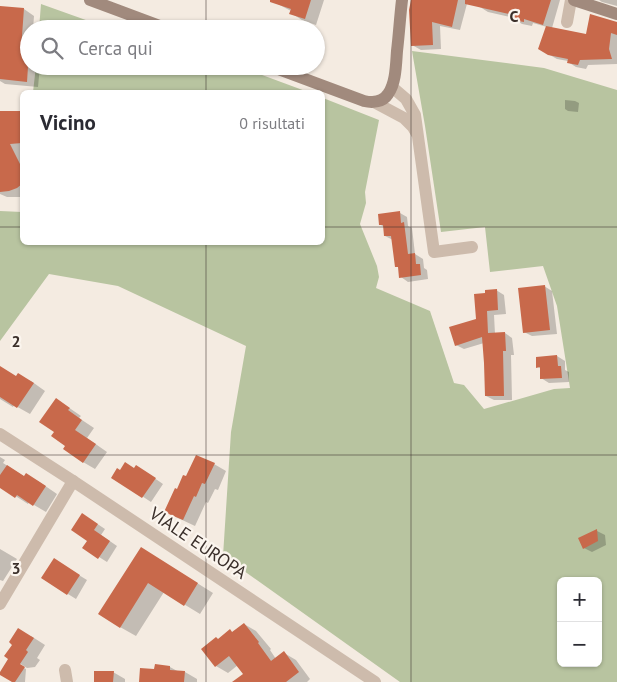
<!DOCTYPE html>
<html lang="it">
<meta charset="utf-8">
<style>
:root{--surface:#fff;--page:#f2f2f3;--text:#2b2b33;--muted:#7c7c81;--line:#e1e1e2}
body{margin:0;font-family:"PT Sans",sans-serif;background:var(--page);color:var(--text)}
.controls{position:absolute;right:15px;bottom:15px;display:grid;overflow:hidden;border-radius:8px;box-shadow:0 1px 4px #0004}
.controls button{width:45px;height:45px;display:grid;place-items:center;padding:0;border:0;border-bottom:1px solid var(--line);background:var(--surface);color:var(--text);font:25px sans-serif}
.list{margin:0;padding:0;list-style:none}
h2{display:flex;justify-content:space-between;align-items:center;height:65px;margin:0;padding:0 20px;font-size:21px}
h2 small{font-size:16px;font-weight:400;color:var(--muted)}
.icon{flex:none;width:28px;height:28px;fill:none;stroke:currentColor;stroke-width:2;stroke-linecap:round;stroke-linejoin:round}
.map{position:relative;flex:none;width:617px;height:682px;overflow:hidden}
.search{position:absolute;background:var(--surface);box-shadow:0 1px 4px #0004;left:20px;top:20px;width:305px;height:55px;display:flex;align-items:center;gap:12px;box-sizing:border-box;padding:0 18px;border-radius:28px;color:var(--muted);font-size:19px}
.panel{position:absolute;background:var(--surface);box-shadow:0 1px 4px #0004;left:20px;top:90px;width:305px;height:155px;border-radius:8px}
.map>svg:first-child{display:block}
.green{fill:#b8c4a0;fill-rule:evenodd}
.shadow{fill:#0003}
.building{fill:#c8694b}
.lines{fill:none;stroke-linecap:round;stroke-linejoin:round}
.minor{stroke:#cdbbac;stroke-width:12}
.tertiary{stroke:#cdbbac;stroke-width:12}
.secondary{stroke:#a18a7d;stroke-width:12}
.grid{fill:none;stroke:#3b302b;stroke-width:1;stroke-opacity:0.55}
.labels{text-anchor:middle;stroke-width:4.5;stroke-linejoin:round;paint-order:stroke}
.street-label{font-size:18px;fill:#3b302b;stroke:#fbf5ee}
.grid-label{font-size:16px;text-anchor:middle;font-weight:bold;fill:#3b302b;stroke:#fbf5ee;stroke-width:4.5;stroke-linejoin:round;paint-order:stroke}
</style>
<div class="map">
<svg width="617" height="682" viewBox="0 0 617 682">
<rect width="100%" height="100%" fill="#f4ebe1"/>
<path class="green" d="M41,4L111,29H39Z
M412,51L544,68L617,90V682H400L223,556L231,432L246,346L118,286L49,274L0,341V211L22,212V242H322L323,98L379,120L365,192L366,203L360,224L377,266L379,277L376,288L430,311L454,383L464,385L484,409L554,389L570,388L557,306L543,266L490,272L485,227L441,232L425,126ZM561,581H598V663H561Z
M36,66H238L308,92H33Z"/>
<path class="shadow" d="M273,0H324L316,25L302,20L291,13V11L276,3Z
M412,0H468L460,30L440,26L441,49L421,50L412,45Z
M482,0H560L552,28L587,35L617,23V64L588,65L586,69L576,67L568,62V61L557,59L548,54L547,27L533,23L532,26L522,24L514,19V18L488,12L480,7Z
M599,0H617V6L602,2Z
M0,7L24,9L34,16L33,29H29V66H40L38,87L5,84L0,81Z
M565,100L575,101L579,103L578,112L568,111L565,109Z
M0,112H22V197H7L0,194Z
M400,213L407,217L408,226L412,228L415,254L423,259L424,268L427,270L428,279L408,282L401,277L400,268L396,266L393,240L385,236L384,227L381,225Z
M544,286L552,291L557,334L532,336L524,332Z
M496,290L504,295L506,314L494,315L495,334L505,333L512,338L514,355H511L512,400H494L486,396L484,343L464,349L456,345L477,319L487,294Z
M557,356L565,361V370L569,372V382L549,383L541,378V369L538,367L537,358Z
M0,373L31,381L45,391L30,414L14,405L13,407L0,399Z
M68,407L81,416L79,418L94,428L87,438L107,452L95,469L83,462L67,446Z
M0,457L5,460L3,463L25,477L38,481L57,494L46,512L29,502L28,504L0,486Z
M214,464L226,471L218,490L215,489L208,503L206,502L195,526L178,518L166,512L178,491Z
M135,469L144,471L163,484L151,502L113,477Z
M90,519L105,529L101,535L117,546L107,562L99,557L89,541Z
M597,531L605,535L606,545L592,552L584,548Z
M0,549L17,559L3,581L0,580Z
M157,558L213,593L200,614L164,592L136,636L120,627Z
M54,560L87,580L76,599L42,578Z
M244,624L256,631L271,649L270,650L276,659L284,653L296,660L310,679L307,682H234L244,674L238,665L228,673L216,666L218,640L230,631L234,633Z
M31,636L45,645L37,658L40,660L35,667L27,668L16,661V664L26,669L25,682H14L1,674Z
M170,667L179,672H185L197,679V682H140L156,670Z
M113,672L125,679V682H95Z"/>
<path class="building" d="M270,0H311L305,19L289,14L291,9L270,2Z
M411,0H458L452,27L432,22L433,45L411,46L409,10Z
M465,0H551L543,25L524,19V22L512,20L513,15L465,4Z
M0,6L24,8L21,50L29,51L27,82L0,79Z
M590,14L617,22V35L611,33L609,49L612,59L580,60L578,65L567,63L568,59L548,55L538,49L546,26L586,34Z
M0,111H22V143L10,144L22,168V184L17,188L9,191L0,192Z
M400,211L401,223L404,222L408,254L415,253L416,264H420L421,275L399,278L398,267H395L391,236H384L383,225H379L378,214Z
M545,285L550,330L523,333L518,288Z
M497,289L498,310L487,311L488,333L505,332L506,351H503L504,396H485L484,363L482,337L455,346L449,327L476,319L474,294L485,293V290Z
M557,355L558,366H561L562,378L540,379V367L536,368V357Z
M0,366L16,376L18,373L34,383L17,408L0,397Z
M56,398L70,408L68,410L82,420L75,430L96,444L83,463L63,449L65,446L51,436L54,432L39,422Z
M196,455L215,463L205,484L202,483L196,497L194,496L183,520L164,512L175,488L177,489L183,475L186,476Z
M125,462L134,468L136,465L156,478L142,498L111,478L117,468L120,470Z
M7,465L24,476L26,473L46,486L33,506L17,495L15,498L0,488V475Z
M82,513L98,524L94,530L110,541L98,559L82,548L87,541L71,530Z
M597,529L598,541L583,549L578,538Z
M141,547L198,583L184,606L148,583L120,628L98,614Z
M54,558L80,575L67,595L41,578Z
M244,623L259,642L258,643L271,661L284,651L299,672L286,682H232L243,674L229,656L215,667L201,649L216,637L218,639L230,629L232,632Z
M18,628L34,638L26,650L28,652L20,664L25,667L15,682H12L0,675V672L8,659L4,656L12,645L9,642Z
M155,664L170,666V670L185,671L184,682H139L140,668L154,669Z
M94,671H114L113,682H94Z"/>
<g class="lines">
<path class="minor" d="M567,22L571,0
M392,87L406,99L415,115L434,252L472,247
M374,102L404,118L413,127L417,134
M0,604L73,481
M65,670L67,682"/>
<path class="tertiary" d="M0,434L73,481L375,682"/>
<path class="secondary" d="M90,0L168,29
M574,0L617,14
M270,66L364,101C373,103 383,102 388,94C396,83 396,64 397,51C399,34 400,17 402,0"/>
</g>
<path class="grid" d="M206,0V29M411,0V682M206,66V92M0,227H22M322,227H617M206,242V682M0,455H617"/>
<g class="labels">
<g class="street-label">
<text transform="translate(198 543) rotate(34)" y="6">VIALE EUROPA</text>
</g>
</g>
<g class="grid-label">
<text x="514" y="22">C</text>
<text x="16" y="347">2</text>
<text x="16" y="574">3</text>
</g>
</svg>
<div class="controls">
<button>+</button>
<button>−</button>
</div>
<div class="search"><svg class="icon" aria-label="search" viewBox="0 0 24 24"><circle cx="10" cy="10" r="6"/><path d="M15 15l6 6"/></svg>Cerca qui</div>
<section class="panel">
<h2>Vicino<small>0 risultati</small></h2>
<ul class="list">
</ul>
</section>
</div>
